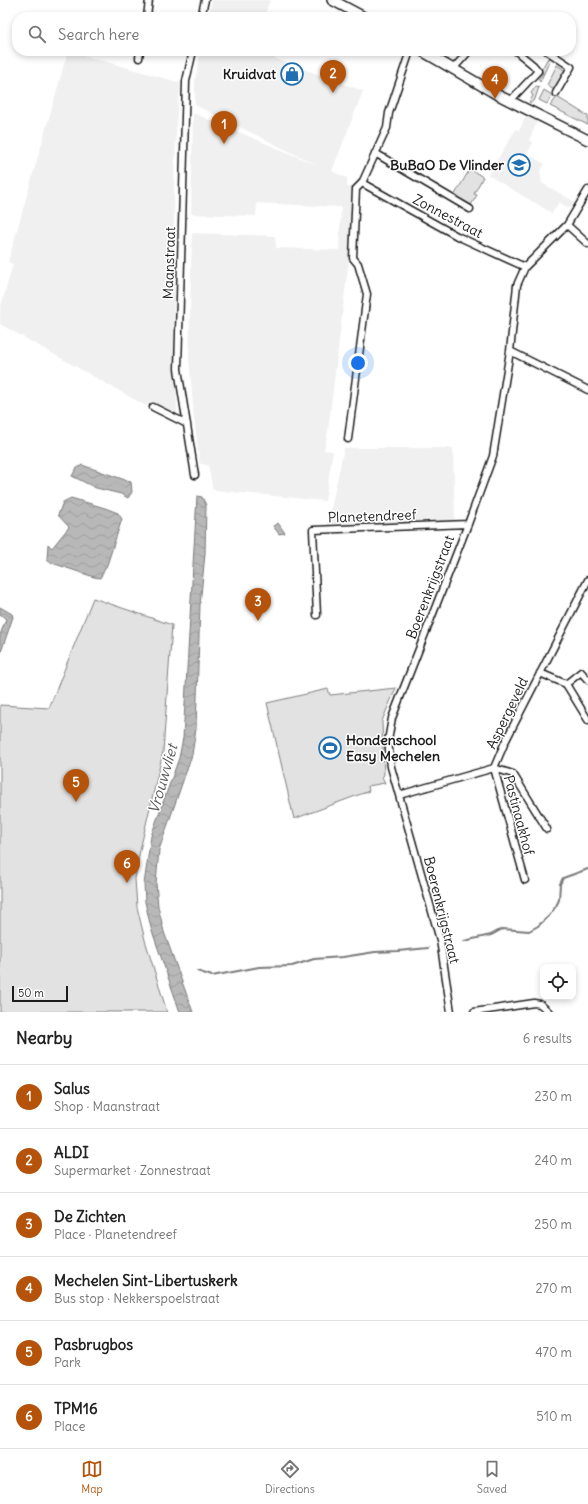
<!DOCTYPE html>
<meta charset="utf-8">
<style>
:root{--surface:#fff;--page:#f2f2f2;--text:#222;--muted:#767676;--line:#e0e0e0;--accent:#b45309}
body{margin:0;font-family:Delius,sans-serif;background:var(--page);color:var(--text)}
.controls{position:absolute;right:12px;bottom:12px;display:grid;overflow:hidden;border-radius:8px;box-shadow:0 2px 6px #0003}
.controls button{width:36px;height:36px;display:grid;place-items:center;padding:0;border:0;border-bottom:1px solid var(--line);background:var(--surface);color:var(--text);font:20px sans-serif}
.scale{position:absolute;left:12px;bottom:10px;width:56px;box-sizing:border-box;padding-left:4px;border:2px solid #1c1c1c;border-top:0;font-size:11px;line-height:14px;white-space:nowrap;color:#1c1c1c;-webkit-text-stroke:3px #fff;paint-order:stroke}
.you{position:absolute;left:358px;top:363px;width:14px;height:14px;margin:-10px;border:3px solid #fff;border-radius:50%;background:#1a73e8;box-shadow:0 0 0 6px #1a73e833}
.badge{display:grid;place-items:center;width:26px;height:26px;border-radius:50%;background:var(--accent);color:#fff;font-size:13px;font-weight:700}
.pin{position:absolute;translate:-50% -33px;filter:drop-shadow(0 1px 2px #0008)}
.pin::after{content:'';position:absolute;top:21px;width:14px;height:12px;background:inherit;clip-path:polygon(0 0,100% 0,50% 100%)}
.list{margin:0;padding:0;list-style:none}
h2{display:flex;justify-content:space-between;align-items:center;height:52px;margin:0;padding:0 16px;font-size:17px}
h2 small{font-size:13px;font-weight:400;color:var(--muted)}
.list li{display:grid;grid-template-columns:26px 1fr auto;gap:12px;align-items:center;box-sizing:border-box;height:64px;padding:0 16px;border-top:1px solid var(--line)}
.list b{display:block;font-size:15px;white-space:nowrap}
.list p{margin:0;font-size:13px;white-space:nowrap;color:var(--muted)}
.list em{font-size:13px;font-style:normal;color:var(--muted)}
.icon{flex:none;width:22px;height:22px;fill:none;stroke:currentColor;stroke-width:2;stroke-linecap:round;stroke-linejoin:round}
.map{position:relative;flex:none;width:588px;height:1012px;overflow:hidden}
.search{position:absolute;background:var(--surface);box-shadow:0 2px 6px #0003;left:12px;right:12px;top:12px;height:44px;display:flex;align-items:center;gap:10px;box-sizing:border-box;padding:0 14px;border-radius:16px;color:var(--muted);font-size:15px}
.sheet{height:436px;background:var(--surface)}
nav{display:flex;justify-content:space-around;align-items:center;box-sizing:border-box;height:56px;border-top:1px solid var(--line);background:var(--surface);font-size:11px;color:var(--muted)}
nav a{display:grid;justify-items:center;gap:2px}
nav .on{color:var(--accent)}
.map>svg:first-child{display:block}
.built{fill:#f0f0f0}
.green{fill:#e2e2e2;stroke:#7f7f7f}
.water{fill:url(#water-waves);stroke:#7a7a7a}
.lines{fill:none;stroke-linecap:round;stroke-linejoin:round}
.stream{stroke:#7a7a7a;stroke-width:2}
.minor-casing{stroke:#1c1c1c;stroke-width:9}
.secondary-casing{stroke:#1c1c1c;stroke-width:12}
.minor{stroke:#fff;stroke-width:6}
.secondary{stroke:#fff;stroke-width:9}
.labels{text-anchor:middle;stroke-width:3;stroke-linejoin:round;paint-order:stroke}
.poi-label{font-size:14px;font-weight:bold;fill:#1c1c1c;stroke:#fff;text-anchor:end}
.street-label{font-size:14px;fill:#1c1c1c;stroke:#fff}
.water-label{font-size:15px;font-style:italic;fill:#5a5a5a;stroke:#fff}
</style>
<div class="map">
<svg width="588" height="1012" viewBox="0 0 588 1012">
<defs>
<pattern id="water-waves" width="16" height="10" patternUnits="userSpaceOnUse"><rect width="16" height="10" fill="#b8b8b8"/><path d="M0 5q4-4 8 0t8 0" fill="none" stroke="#9e9e9e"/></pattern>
</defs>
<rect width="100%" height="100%" fill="#fff"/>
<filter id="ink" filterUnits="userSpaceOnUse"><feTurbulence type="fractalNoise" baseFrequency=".025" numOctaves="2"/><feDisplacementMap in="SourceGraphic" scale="8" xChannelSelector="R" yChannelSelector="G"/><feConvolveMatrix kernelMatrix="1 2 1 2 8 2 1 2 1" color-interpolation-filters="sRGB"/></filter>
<g filter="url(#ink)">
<path class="built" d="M212,0H270L264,17H208Z
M68,51L181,83L177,111L174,183V315L177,416L150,402L146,406L0,324V310L13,264L8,262Z
M201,51H255L363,91L332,171L347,178V187L352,188L350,250L328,431L324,450L333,451L325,501L213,490L208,465L200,464L194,419L189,357L192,233L275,236L276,248L339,250L341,207L257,203L256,216L191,214L193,113L319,166L195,105V80Z
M526,116L537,122L529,140L533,143L527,154L545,164L540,172L542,183L575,202L570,209L559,202L552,213L488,175L516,129L519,131Z
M344,448H453L455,520L327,527Z"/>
<path class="green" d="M548,58L550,60L540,82L538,79L543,73L541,70Z
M557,65L566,71L555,91L547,85Z
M536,86L539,87L535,99L531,103L529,102L533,96L531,93Z
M544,90L552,95L547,104L539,100Z
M557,97L588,116V125L550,106Z
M470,169L483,177L474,194L477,195L471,205L454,196Z
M93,598L172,625L163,752L140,850L135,879L137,907L145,940L167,1012H0V705L49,708Z
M396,688L382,721L384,775L382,777L385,783L368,786L369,791L294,819L267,703L328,689L330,695Z"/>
<path class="water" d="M82,465L131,482L132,492L128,498L121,494L96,488L72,476L76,469Z
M197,496L202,497L206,505L205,554L200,605L196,729L192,755L159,850L156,883L158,906L164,932L193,1012H180L151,928L145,902L144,884L151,836L179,758L183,738Z
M71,498L105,508L118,513L122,519L107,565L100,578L94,577L52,563L47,559L48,544L52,548L69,527L58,515L63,502Z
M278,523L285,533L279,534L273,526Z
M0,607L12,614L13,617L0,655V635L6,619L0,614Z"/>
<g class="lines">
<path class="stream" d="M464,941L491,935L502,929L529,931L538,926L549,916L556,906L559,900L560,884L563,878L588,869
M197,971L212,976L259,967L292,966L314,959L343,957L375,952L398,951L428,948"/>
<g class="minor-casing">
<path id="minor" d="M147,17L149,0
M201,17L205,0
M193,51L186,81L178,369L195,475
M547,51L571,67L556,93
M139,58L140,51
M453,69L469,51
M510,101L538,71L533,65L516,51
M375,153L470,209
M362,183L457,236L525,267
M567,225L588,244
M510,351L588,390
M153,407L187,424
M348,439L367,294L358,264L353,258L356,189L362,183L387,128L389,113L410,51
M317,615L313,530L468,524
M540,673L566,684L588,720
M566,684L581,672L588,680
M494,768L525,880
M494,768L513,774L547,829
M399,795L494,768L505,742L588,580
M451,1012L440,940L391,767L388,741L392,718L468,524L493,456L510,351L517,285L525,267L567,225L588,190
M474,1012L534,1003L540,1004L549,1012"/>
</g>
<g class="secondary-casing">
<path id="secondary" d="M332,0L364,17
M422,51L498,95L588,140"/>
</g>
<use href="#minor" class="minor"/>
<use href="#secondary" class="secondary"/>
</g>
</g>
<defs>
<g id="shop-ring" transform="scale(1.15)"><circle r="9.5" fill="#fff" stroke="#1f6fb2" stroke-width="1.5"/><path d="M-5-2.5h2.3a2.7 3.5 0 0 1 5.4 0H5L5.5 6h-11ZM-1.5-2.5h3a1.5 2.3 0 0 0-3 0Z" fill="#1f6fb2"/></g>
<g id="school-ring" transform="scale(1.15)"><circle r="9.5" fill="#fff" stroke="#1f6fb2" stroke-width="1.5"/><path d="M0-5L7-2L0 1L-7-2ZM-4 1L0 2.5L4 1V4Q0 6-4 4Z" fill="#1f6fb2"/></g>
<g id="stadium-ring" transform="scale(1.15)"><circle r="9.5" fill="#fff" stroke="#1f6fb2" stroke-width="1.5"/><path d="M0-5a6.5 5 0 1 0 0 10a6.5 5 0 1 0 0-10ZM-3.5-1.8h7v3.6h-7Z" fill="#1f6fb2"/></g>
</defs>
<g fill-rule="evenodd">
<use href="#shop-ring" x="292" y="74"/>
<use href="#school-ring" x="519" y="165"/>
<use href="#stadium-ring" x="330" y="748"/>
</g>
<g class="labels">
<g class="poi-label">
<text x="276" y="79">Kruidvat</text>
<text x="504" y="170">BuBaO De Vlinder</text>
<text x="346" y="745" text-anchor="start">Hondenschool<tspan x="346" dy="16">Easy Mechelen</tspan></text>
</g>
<g class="street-label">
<text transform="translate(448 216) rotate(28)" y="5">Zonnestraat</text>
<text transform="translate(169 263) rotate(-88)" y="5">Maanstraat</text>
<text transform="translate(372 516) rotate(-2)" y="5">Planetendreef</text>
<text transform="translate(430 587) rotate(-69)" y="5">Boerenkrijgstraat</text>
<text transform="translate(507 713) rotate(-64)" y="5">Aspergeveld</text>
<text transform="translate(519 815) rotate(75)" y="5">Pastinaakhof</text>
<text transform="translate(442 910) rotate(76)" y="5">Boerenkrijgstraat</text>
</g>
<g class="water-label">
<text transform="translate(163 779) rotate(-74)" y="5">Vrouwvliet</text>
</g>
</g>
</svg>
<div class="controls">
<button><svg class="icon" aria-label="locate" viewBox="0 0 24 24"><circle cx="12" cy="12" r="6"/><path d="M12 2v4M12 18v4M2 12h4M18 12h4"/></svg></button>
</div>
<div class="scale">50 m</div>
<div class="you"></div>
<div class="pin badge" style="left:224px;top:144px">1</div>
<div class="pin badge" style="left:333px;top:93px">2</div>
<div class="pin badge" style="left:258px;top:621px">3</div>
<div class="pin badge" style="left:495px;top:99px">4</div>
<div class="pin badge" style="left:76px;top:802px">5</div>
<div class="pin badge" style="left:127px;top:883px">6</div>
<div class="search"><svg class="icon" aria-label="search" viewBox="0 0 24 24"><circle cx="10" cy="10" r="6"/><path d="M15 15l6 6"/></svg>Search here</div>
</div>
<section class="sheet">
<h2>Nearby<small>6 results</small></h2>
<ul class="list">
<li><span class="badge">1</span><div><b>Salus</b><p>Shop · Maanstraat</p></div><em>230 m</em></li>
<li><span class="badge">2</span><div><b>ALDI</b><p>Supermarket · Zonnestraat</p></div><em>240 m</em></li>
<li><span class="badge">3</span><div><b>De Zichten</b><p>Place · Planetendreef</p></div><em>250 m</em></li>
<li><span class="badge">4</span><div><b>Mechelen Sint-Libertuskerk</b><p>Bus stop · Nekkerspoelstraat</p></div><em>270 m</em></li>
<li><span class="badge">5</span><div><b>Pasbrugbos</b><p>Park</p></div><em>470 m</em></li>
<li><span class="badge">6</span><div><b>TPM16</b><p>Place</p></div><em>510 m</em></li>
</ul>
</section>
<nav>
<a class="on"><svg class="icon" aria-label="map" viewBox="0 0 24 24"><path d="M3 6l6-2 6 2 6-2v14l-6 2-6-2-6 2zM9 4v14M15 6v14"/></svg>Map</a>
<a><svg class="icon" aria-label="directions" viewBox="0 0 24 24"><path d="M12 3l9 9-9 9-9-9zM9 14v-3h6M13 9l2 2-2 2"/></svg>Directions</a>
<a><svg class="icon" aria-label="saved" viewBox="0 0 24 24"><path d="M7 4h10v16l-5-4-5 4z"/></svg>Saved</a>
</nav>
